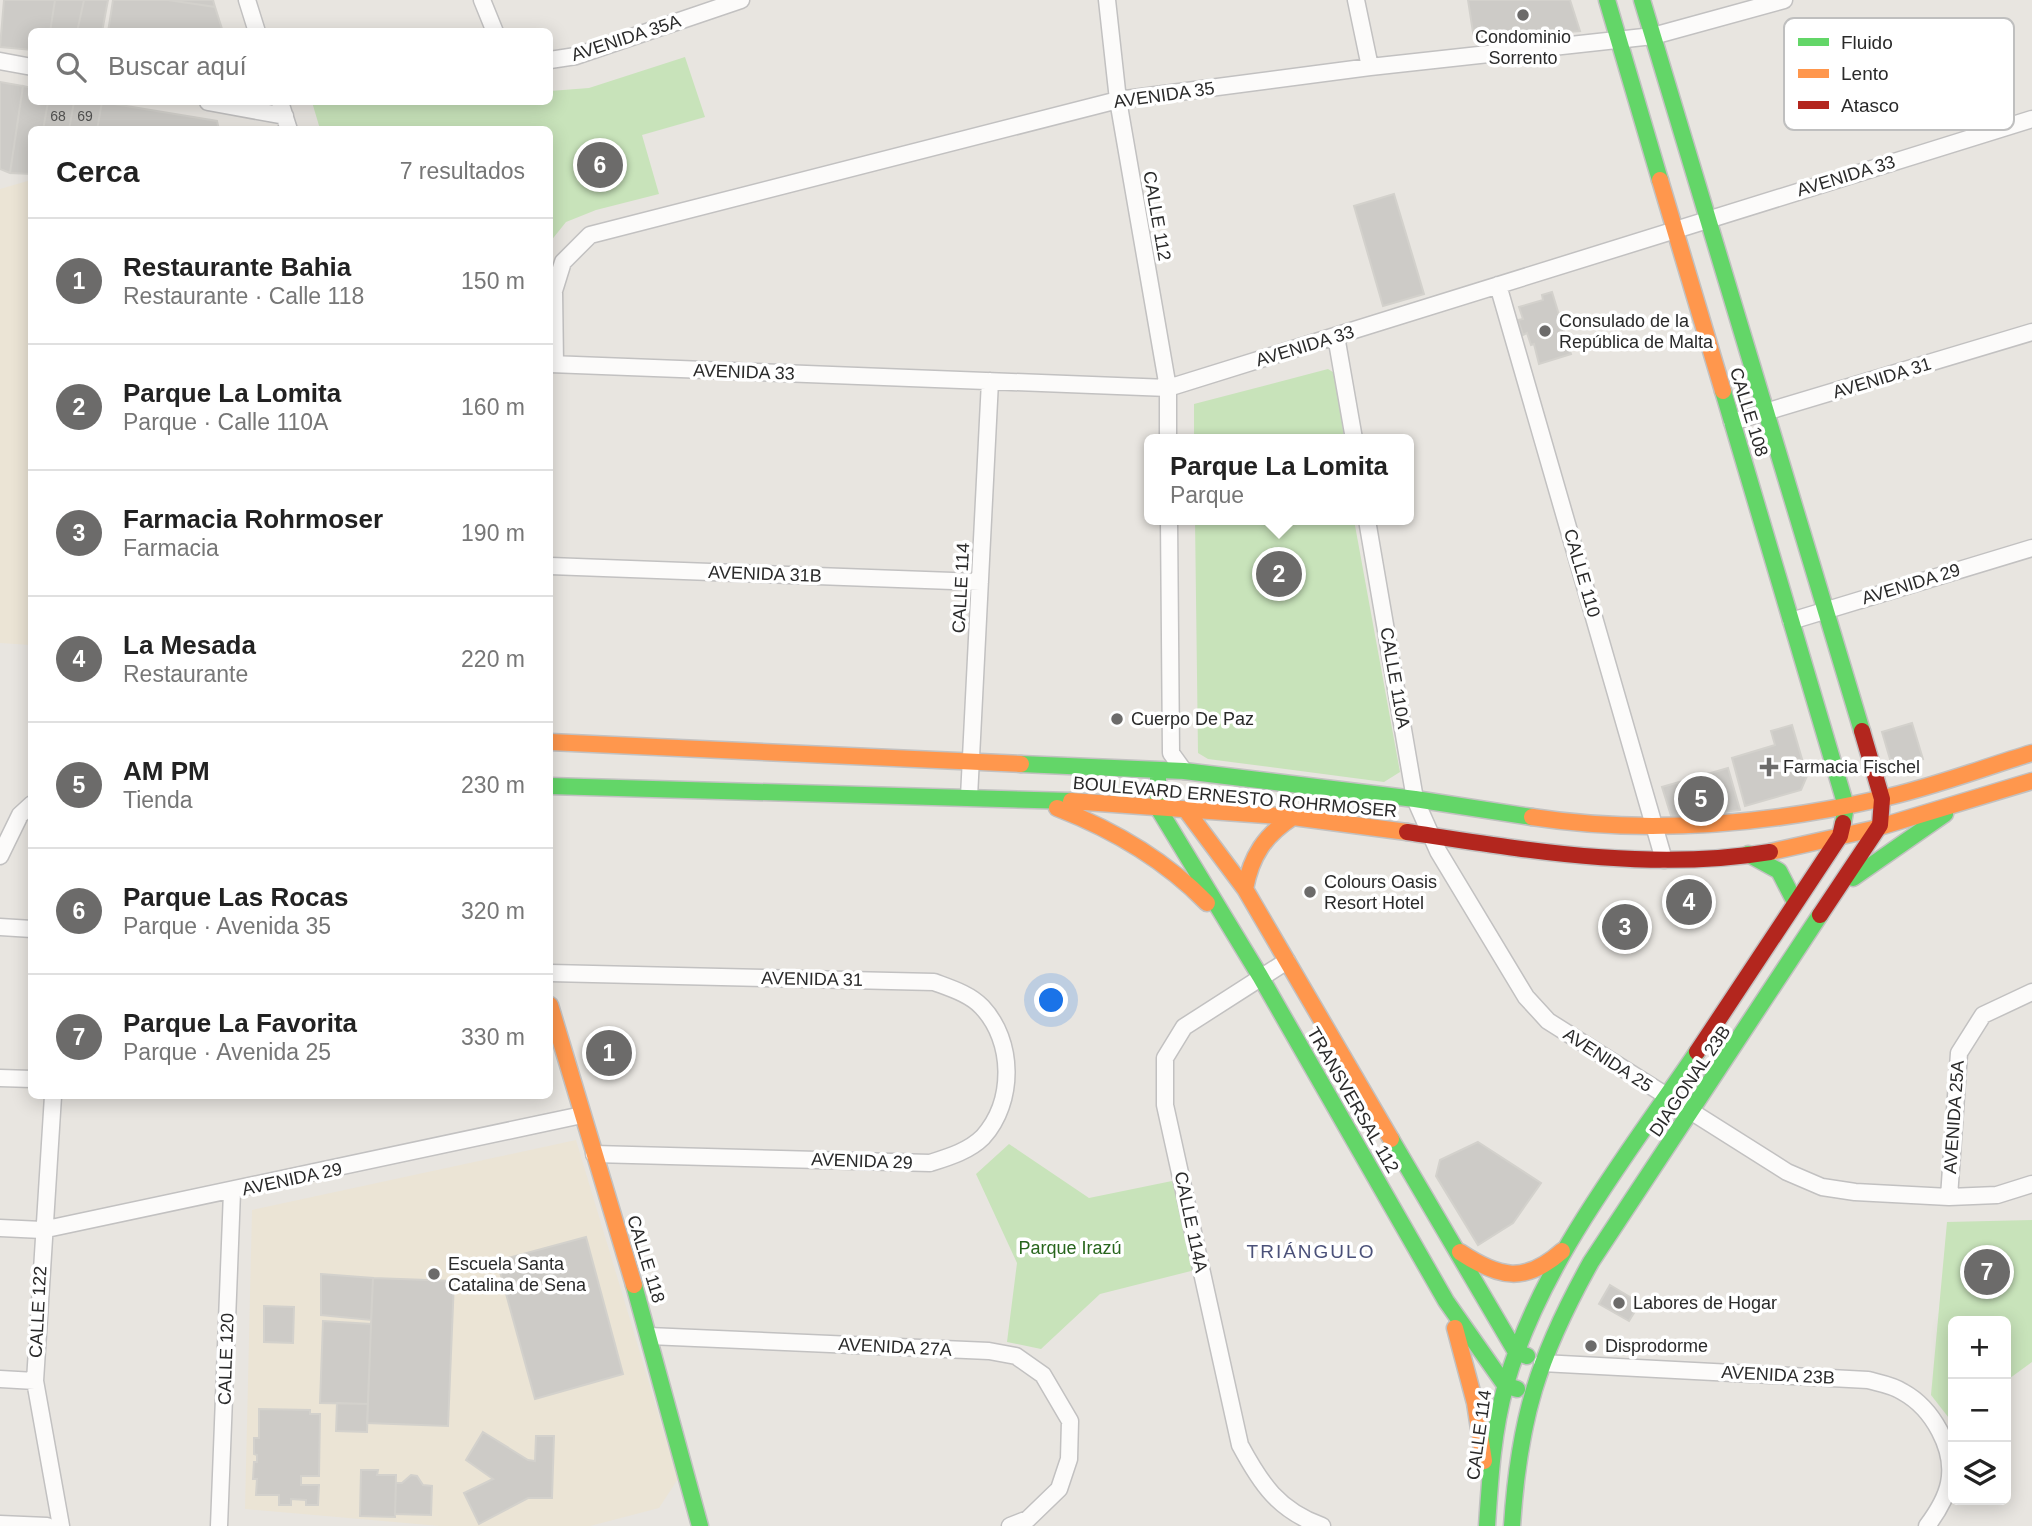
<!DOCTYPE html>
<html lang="es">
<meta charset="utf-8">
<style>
:root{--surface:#fff;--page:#f6f6f6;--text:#222;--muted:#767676;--line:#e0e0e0;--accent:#6c6b6a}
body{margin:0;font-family:Arial,sans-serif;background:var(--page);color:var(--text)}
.controls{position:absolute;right:21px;bottom:21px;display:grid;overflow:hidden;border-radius:10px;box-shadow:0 4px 18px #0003}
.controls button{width:63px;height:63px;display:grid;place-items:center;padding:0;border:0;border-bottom:2px solid var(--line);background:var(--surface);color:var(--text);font:35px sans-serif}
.you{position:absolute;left:1052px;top:1001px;width:24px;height:24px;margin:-18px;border:5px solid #fff;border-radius:50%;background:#1a73e8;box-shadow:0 0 0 10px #1a73e833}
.badge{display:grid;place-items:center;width:46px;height:46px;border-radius:50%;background:var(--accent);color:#fff;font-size:23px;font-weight:700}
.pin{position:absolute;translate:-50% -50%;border:4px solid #fff;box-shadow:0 2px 7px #0006}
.popup{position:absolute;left:1144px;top:434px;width:270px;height:91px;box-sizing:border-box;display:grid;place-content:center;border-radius:10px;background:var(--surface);filter:drop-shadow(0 2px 5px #0005);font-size:23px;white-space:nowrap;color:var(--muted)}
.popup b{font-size:26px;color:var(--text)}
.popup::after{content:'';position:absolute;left:50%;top:100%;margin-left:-14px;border:14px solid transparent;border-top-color:var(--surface)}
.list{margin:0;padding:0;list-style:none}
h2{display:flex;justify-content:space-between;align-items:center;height:91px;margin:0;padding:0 28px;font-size:30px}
h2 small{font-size:23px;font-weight:400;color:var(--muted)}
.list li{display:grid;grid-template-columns:46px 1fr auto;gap:21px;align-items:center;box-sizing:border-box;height:126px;padding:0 28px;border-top:2px solid var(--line)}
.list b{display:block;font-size:26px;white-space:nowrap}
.list p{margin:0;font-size:23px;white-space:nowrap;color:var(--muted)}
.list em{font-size:23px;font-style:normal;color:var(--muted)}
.icon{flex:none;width:38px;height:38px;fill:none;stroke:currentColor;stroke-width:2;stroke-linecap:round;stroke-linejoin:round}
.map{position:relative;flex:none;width:2032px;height:1526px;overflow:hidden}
.search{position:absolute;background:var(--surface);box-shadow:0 4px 18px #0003;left:28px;top:28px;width:525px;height:77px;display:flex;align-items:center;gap:18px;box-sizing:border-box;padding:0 24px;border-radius:10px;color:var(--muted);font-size:26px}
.panel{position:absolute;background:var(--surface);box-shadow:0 4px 18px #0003;left:28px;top:126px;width:525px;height:973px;border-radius:10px}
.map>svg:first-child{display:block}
.education{fill:#ebe4d5}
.green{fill:#c8e3ba}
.building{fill:#cdcbc7;stroke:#d3d1cc;stroke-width:2}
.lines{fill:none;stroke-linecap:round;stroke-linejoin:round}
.street-casing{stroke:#c2c1c1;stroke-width:19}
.fast-casing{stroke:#c2c1c1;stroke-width:19}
.slow-casing{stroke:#c2c1c1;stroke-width:19}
.jam-casing{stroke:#c2c1c1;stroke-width:19}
.street{stroke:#fcfbfa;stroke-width:16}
.fast{stroke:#63d668;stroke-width:16}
.slow{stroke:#ff974d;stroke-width:16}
.jam{stroke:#b3261e;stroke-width:16}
.poi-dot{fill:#6c6b6a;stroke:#fff;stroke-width:2.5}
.labels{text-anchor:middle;stroke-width:7;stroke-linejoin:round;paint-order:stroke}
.number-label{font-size:14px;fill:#545453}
.poi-label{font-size:18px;fill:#2a2a2a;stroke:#fff;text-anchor:start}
.street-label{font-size:18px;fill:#2a2a2a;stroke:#fff}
.park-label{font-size:18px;fill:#27651c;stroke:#fff}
.neighbourhood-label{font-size:19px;letter-spacing:2px;fill:#4b5179;stroke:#fff}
.key{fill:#fff;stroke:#bfbfbf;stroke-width:2}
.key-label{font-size:19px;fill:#2a2a2a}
</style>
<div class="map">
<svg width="2032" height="1526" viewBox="0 0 2032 1526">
<rect width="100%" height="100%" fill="#e8e5e0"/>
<path class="education" d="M31,180H32L31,645L0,643V189Z
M576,1140L678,1479L659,1508L590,1526H440L245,1509L252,1210Z"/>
<path class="green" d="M685,57L705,117L642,135L659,194L596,210L566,222L550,242V130L320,129L312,102H550V91L589,88Z
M1328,369L1336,374L1344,439H1194V404Z
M1195,520H1354L1400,772L1384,782L1208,759L1198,753Z
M1009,1144L1089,1198L1172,1181L1195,1270L1100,1294L1041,1349L1007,1342L1017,1263L976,1174Z
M2032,1220V1362L2006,1381V1321H1953L1952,1422L1931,1395L1947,1222Z"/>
<path class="building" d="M4,0H55L50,32H32V50L0,47Z
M55,0H84L77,32H50Z
M84,0H108L102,32H77Z
M113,0H168L215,7L223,32H108Z
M168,0H213L215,7Z
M1468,0H1570L1580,31L1474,39Z
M0,82L23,86L10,173L0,169Z
M23,86L32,88V102H48L43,130H32V174L10,173Z
M48,102H74L69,130H43Z
M74,102H102L97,130H69Z
M102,102L217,121L219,130H97Z
M1394,194L1424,294L1383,306L1354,206Z
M1552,292L1571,354L1539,364L1534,344L1531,345L1527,333L1523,335L1518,320L1523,319L1519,307L1543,300L1542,295Z
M1912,723L1923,759L1901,766L1890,759L1882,732Z
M1792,725L1807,776L1801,790L1745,806L1732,758L1775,745L1771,731Z
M1728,768L1740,810L1672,819L1662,787Z
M1478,1142L1541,1183L1513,1223L1478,1245L1436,1176L1440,1160Z
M586,1237L623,1374L535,1399L497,1261Z
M321,1274L373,1278L371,1320L321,1315Z
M373,1278L454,1281L448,1426L367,1423Z
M1610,1285L1640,1303L1629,1321L1599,1304Z
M264,1306L294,1307L293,1343L264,1342Z
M323,1321L371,1324L368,1404L320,1403Z
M337,1403L368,1404L367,1432L336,1431Z
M259,1409L310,1410V1414H320L319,1476H301V1485H319L318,1505H306V1500L291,1499V1505H279V1495H256L257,1479H253L254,1462H257V1455L254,1454V1438H259Z
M483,1432L528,1460L535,1461L536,1436H554L552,1498H528L479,1524L464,1493L493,1479L466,1460Z
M361,1470H378L377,1475H396L395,1517L360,1516Z
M411,1475L417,1476L423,1485L432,1486L431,1515L395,1514L396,1483H402Z"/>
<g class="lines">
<g class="street-casing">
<path id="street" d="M247,0L257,32
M482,0L495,32
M1107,0L1118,100L1168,388V439
M1356,0L1370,67
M550,60L576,56L741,0
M0,61L32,67
M208,102L285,116
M280,102L289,130
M1498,285L1664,860
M1336,336L1354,439
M550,364L1168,388L2032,119
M555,364L554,291L563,262L590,235L1118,100L1370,67L1653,36L1784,0
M1732,422L2032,332
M1169,520L1171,753L1184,771
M1367,520L1415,799L1438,851L1526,997L1548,1021L1787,1172L1822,1187L1855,1192L1949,1197L1997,1195L2032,1184
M550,566L980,582
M1791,621L2032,548
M969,797L990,381
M0,856L20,815L32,804
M0,927L32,929
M1287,961L1184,1027L1165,1058V1105L1240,1445C1261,1484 1278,1510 1322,1526
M550,973L934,982C950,988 970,994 982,1007C1014,1041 1015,1101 983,1137C969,1151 949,1157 930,1163L594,1154
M0,1078L32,1079
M53,1096L35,1381L61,1526
M1949,1197L1959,1053L1983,1015L2032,992
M0,1228L42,1230L582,1115
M649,1336L989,1351L1016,1356L1043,1375L1070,1421L1069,1459L1059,1489L1028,1519L1010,1526
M1542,1363L1868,1380C1879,1383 1893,1385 1903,1392C1932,1408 1956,1449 1949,1483C1946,1498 1936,1514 1927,1526
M0,1379L35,1381
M0,1524L47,1526
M219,1526L232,1192"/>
</g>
<g class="fast-casing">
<path id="fast" d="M1607,0L1660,180
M1642,0L1862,731
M1723,391L1846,806L1843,823
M1021,764L1184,771L1415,799L1532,817
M1158,770V808L1260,976L1446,1301L1505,1385L1517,1389
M550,786L1071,801
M1748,854L1779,871L1795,902
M1853,878L1945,814
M1391,1139L1516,1352L1527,1356
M634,1285L700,1526
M1487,1526C1490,1478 1493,1430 1506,1384C1541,1262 1627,1156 1697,1052
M1512,1526C1519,1418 1538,1357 1591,1262L1820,915"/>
</g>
<g class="slow-casing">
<path id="slow" d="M1660,180L1723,391
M550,742L1021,764
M1071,801L1293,817L1407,832
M1057,808C1114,830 1164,859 1207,903
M1186,810L1245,889L1391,1139
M1532,817C1648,835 1764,825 1879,799C1931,788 1982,768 2032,753
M1770,852L1873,829L2032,781
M1245,889C1251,856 1265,835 1293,817
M550,1005L634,1285
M1460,1252C1499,1278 1525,1284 1562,1251
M1455,1328L1475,1403L1484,1461"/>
</g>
<g class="jam-casing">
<path id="jam" d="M1407,832C1526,850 1649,872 1770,852
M1820,915L1880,825L1882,799L1862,731
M1697,1052L1840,836L1843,823"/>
</g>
<use href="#street" class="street"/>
<use href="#fast" class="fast"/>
<use href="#slow" class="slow"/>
<use href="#jam" class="jam"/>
</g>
<g class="poi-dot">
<circle cx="1523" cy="15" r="7"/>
<circle cx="1545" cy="331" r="7"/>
<circle cx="1117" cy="719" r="7"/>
<path d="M1765.5 756.5h7v7h7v7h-7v7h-7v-7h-7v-7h7z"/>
<circle cx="1310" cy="892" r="7"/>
<circle cx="434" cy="1274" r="7"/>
<circle cx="1619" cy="1303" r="7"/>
<circle cx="1591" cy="1346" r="7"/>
</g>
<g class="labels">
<g class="number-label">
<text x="58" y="121">68</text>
<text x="85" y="121">69</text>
</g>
<g class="poi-label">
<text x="1523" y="43" text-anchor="middle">Condominio<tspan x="1523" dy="21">Sorrento</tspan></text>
<text x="1559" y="327">Consulado de la<tspan x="1559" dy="21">República de Malta</tspan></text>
<text x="1131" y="725">Cuerpo De Paz</text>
<text x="1783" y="773">Farmacia Fischel</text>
<text x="1324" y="888">Colours Oasis<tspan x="1324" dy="21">Resort Hotel</tspan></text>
<text x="448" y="1270">Escuela Santa<tspan x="448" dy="21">Catalina de Sena</tspan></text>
<text x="1633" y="1309">Labores de Hogar</text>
<text x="1605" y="1352">Disprodorme</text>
</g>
<g class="street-label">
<text transform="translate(626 38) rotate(-18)" y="6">AVENIDA 35A</text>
<text transform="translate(1164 95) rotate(-8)" y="6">AVENIDA 35</text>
<text transform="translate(1846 176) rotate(-17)" y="6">AVENIDA 33</text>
<text transform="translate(1157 216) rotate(80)" y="6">CALLE 112</text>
<text transform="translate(1305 346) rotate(-17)" y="6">AVENIDA 33</text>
<text transform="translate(744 372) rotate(2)" y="6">AVENIDA 33</text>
<text transform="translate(1882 378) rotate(-17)" y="6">AVENIDA 31</text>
<text transform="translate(1749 412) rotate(73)" y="6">CALLE 108</text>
<text transform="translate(1582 573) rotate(74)" y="6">CALLE 110</text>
<text transform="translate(765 574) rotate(2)" y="6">AVENIDA 31B</text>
<text transform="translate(1911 584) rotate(-17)" y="6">AVENIDA 29</text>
<text transform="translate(961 588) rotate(-87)" y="6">CALLE 114</text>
<text transform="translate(1395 678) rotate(80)" y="6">CALLE 110A</text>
<text transform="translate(1235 797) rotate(5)" y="6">BOULEVARD ERNESTO ROHRMOSER</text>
<text transform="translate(812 979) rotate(1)" y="6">AVENIDA 31</text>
<text transform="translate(1608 1060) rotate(33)" y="6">AVENIDA 25</text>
<text transform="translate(1690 1081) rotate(-56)" y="6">DIAGONAL 23B</text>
<text transform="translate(1353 1100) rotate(60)" y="6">TRANSVERSAL 112</text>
<text transform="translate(1954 1117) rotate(-86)" y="6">AVENIDA 25A</text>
<text transform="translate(862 1161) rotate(2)" y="6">AVENIDA 29</text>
<text transform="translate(292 1179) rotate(-12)" y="6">AVENIDA 29</text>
<text transform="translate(1191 1222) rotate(78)" y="6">CALLE 114A</text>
<text transform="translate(646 1259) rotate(73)" y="6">CALLE 118</text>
<text transform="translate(38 1312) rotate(-87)" y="6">CALLE 122</text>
<text transform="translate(895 1347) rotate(3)" y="6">AVENIDA 27A</text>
<text transform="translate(226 1359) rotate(-88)" y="6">CALLE 120</text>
<text transform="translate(1778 1375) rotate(3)" y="6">AVENIDA 23B</text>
<text transform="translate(1479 1435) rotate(-82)" y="6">CALLE 114</text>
</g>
<g class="park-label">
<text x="1070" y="1254">Parque Irazú</text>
</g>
<g class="neighbourhood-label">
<text x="1311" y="1258">TRIÁNGULO</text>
</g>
</g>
<rect x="1784" y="18" width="230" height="112" rx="10" class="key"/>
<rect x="1798" y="38" width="31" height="8" fill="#63d668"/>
<rect x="1798" y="69" width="31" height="9" fill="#ff974d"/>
<rect x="1798" y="101" width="31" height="8" fill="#b3261e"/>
<g class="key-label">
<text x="1841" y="49">Fluido</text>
<text x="1841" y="80">Lento</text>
<text x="1841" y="112">Atasco</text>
</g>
</svg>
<div class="controls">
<button>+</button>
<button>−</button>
<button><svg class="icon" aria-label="layers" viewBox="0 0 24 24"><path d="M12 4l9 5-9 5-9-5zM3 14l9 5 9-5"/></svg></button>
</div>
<div class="you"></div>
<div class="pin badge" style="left:609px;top:1053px">1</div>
<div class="pin badge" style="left:1279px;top:574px">2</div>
<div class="popup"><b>Parque La Lomita</b>Parque</div>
<div class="pin badge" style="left:1625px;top:927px">3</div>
<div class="pin badge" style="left:1689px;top:902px">4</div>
<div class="pin badge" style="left:1701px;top:799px">5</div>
<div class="pin badge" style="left:600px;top:165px">6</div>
<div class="pin badge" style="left:1987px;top:1272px">7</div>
<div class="search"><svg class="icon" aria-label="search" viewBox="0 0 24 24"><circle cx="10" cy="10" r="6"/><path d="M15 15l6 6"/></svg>Buscar aquí</div>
<section class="panel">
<h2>Cerca<small>7 resultados</small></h2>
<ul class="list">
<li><span class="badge">1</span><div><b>Restaurante Bahia</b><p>Restaurante · Calle 118</p></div><em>150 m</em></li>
<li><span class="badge">2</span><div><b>Parque La Lomita</b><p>Parque · Calle 110A</p></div><em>160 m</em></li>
<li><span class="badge">3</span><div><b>Farmacia Rohrmoser</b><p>Farmacia</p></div><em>190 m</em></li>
<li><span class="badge">4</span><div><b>La Mesada</b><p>Restaurante</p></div><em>220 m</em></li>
<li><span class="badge">5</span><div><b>AM PM</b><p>Tienda</p></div><em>230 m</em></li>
<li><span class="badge">6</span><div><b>Parque Las Rocas</b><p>Parque · Avenida 35</p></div><em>320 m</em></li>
<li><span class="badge">7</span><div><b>Parque La Favorita</b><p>Parque · Avenida 25</p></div><em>330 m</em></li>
</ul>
</section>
</div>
